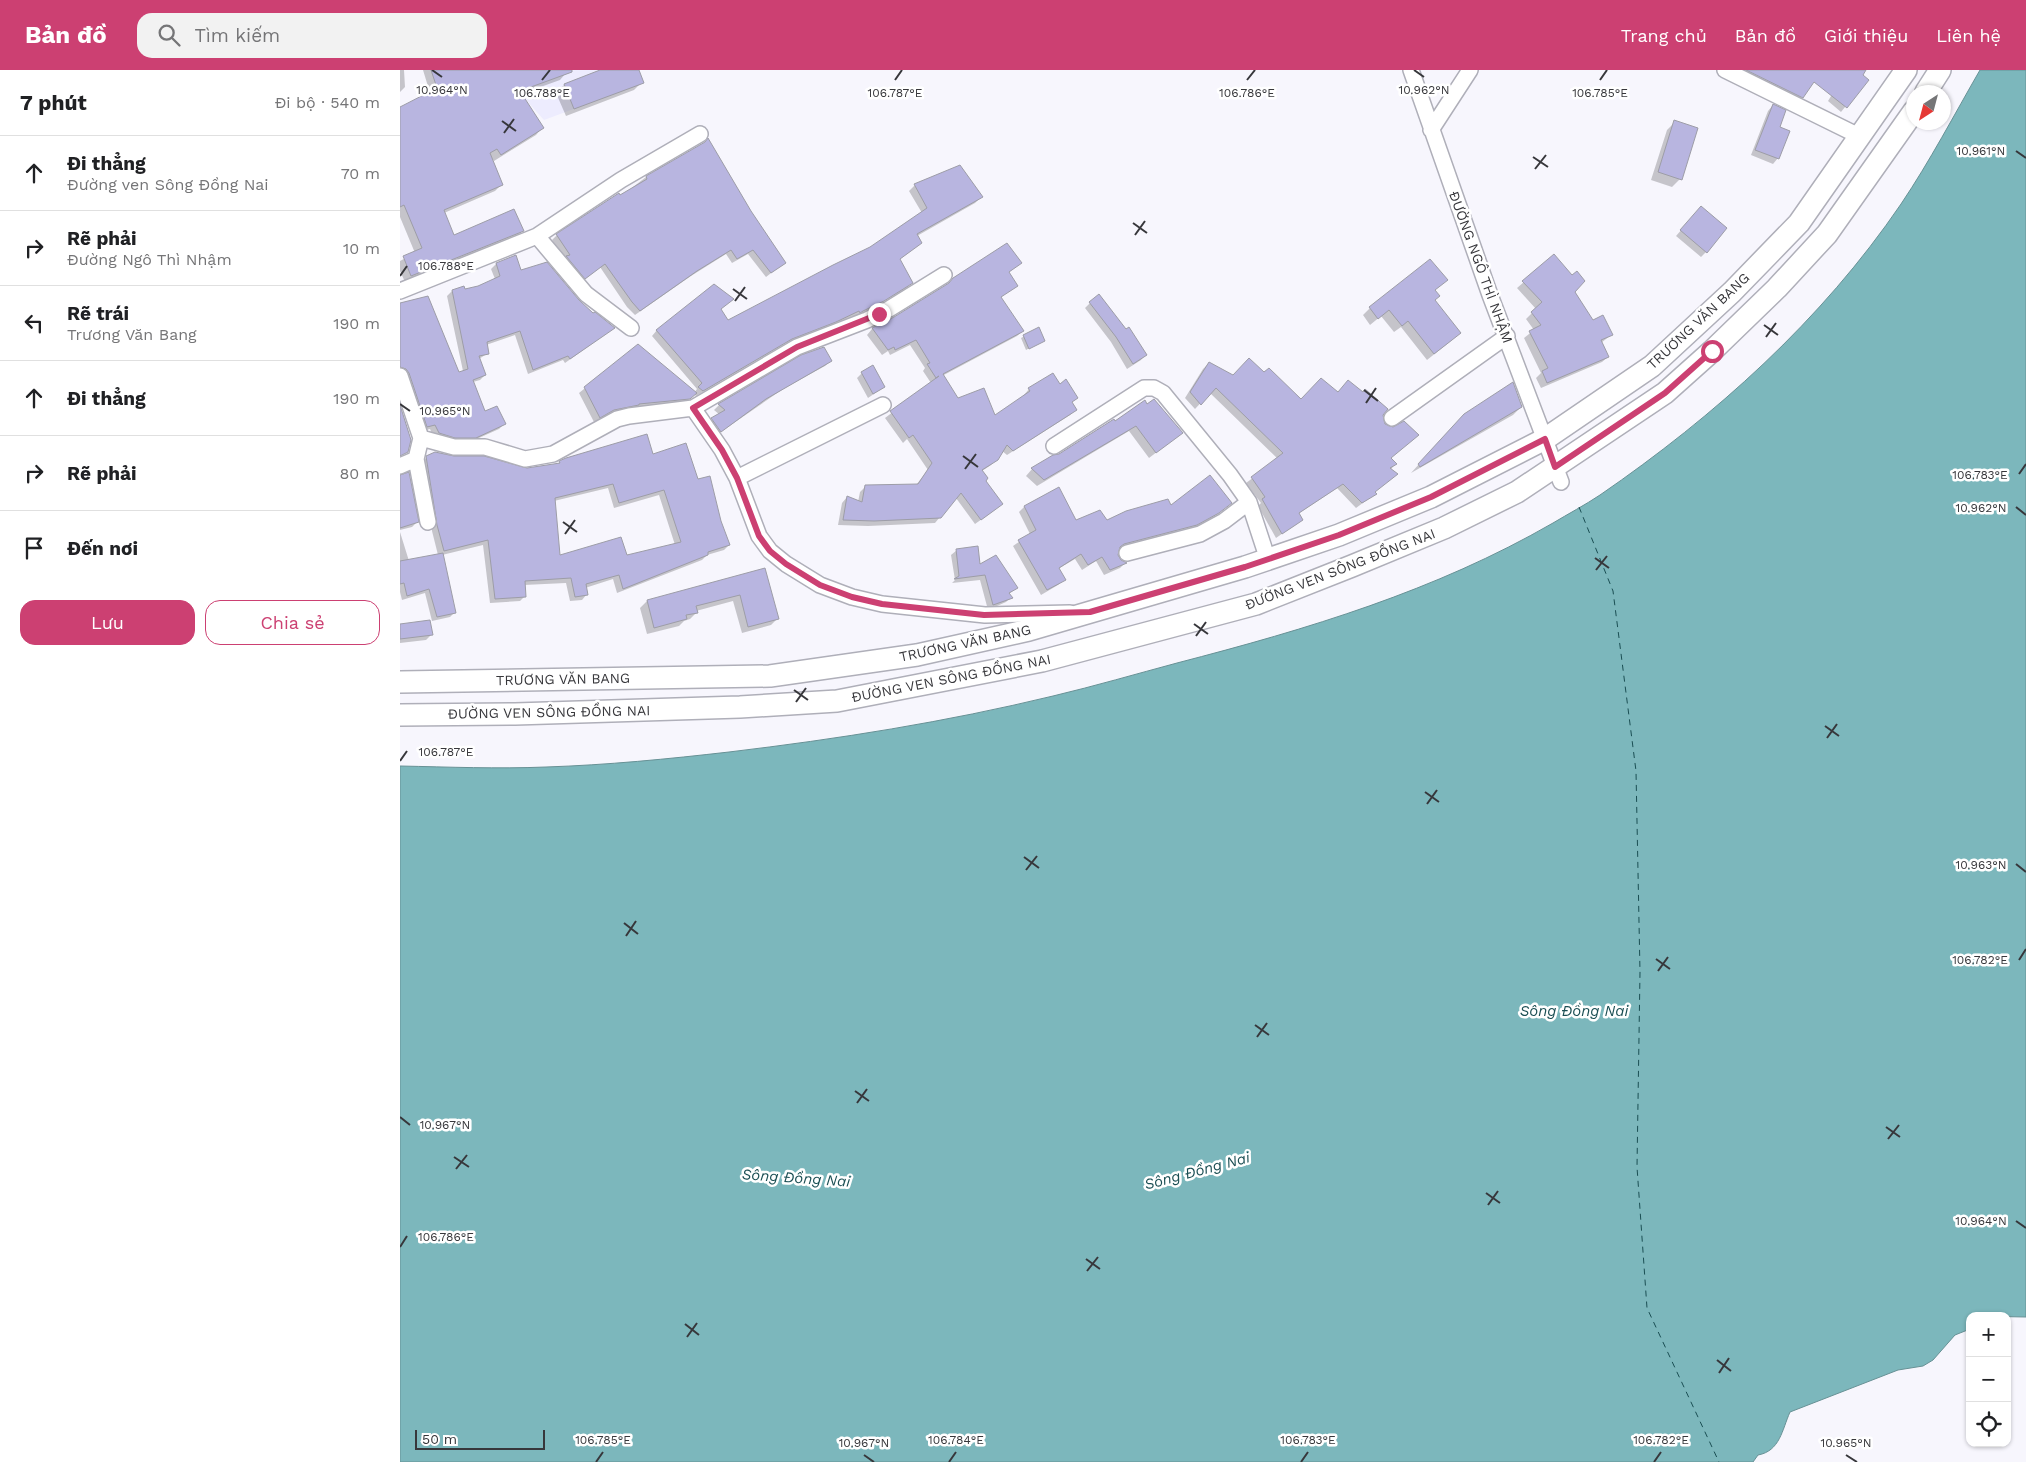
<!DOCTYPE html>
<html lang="vi">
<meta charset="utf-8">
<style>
:root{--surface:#fff;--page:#f2f2f2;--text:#202124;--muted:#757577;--line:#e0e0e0;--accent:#cc4072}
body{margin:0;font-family:"Work Sans",sans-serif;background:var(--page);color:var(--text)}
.controls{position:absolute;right:15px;bottom:15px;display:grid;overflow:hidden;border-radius:10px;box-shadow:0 1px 4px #0004}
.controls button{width:45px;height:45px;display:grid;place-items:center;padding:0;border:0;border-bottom:1px solid var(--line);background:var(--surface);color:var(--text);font:25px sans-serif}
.compass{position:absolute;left:1506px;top:15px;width:45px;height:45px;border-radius:50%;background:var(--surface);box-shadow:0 1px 4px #0004;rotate:216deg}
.scale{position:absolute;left:15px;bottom:12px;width:130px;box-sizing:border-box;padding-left:5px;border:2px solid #37373b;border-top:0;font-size:14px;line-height:18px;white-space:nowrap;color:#37373b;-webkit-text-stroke:4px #fff;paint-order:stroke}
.stop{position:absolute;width:15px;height:15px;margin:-11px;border:4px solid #cc4072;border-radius:50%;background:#fff}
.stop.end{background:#cc4072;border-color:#fff;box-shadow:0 1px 5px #0008}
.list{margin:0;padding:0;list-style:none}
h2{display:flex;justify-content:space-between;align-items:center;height:65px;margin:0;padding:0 20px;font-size:21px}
h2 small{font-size:16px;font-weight:400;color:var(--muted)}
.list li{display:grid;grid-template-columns:32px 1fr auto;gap:15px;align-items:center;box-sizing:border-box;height:75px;padding:0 20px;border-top:1px solid var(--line)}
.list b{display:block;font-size:19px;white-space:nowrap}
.list p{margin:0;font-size:16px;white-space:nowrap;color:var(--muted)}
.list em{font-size:16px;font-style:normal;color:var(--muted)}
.actions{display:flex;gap:10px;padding:15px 20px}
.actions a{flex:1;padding:11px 0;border:1px solid var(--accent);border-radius:15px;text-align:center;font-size:18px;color:var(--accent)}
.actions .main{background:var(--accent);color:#fff}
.icon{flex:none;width:28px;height:28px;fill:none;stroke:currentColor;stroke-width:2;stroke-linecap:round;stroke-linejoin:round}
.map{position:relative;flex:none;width:1626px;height:1392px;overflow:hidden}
header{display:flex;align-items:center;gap:30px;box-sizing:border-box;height:70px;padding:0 25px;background:var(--accent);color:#fff}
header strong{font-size:24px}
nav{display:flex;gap:28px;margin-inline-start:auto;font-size:18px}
.search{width:350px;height:45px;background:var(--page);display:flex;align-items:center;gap:12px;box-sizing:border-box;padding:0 18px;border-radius:15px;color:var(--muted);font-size:19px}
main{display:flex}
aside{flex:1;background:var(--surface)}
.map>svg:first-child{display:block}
.built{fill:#edecfe}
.water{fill:#7cb7bc;stroke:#679195}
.shadow{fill:#0003;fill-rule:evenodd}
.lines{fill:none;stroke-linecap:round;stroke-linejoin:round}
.ferry{stroke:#1a4e53;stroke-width:1;stroke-dasharray:6 5;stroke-linecap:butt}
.building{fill:#b8b5e0;stroke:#9d9da7;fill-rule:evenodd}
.minor-casing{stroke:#afafb9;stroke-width:18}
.secondary-casing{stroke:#afafb9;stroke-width:24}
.minor{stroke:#fff;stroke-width:15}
.secondary{stroke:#fff;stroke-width:21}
.route{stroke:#cc4072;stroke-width:6}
.ticks{fill:none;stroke:#37373b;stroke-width:2}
.labels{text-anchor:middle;stroke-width:5;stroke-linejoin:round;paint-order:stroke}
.street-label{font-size:14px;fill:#37373b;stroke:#fff}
.water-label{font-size:15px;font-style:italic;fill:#1a4e53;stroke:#fff}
.ticks-label{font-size:12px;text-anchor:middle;fill:#37373b;stroke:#fff;stroke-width:5;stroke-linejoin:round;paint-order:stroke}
</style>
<header>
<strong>Bản đồ</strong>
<div class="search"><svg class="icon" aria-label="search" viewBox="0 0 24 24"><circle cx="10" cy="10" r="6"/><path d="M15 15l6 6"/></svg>Tìm kiếm</div>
<nav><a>Trang chủ</a><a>Bản đồ</a><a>Giới thiệu</a><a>Liên hệ</a></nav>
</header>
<main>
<aside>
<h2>7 phút<small>Đi bộ · 540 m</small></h2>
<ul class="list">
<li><svg class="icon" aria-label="ahead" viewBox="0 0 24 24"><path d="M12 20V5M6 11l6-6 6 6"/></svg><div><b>Đi thẳng</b><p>Đường ven Sông Đồng Nai</p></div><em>70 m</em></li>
<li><svg class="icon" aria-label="right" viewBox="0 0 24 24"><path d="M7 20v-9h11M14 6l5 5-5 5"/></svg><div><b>Rẽ phải</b><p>Đường Ngô Thì Nhậm</p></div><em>10 m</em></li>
<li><svg class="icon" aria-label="left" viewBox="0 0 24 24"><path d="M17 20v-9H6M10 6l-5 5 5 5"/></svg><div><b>Rẽ trái</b><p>Trương Văn Bang</p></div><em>190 m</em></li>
<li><svg class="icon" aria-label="ahead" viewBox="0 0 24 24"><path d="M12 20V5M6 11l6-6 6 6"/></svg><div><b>Đi thẳng</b></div><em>190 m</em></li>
<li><svg class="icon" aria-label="right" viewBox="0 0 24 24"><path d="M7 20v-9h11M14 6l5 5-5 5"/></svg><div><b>Rẽ phải</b></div><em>80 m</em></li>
<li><svg class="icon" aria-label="arrive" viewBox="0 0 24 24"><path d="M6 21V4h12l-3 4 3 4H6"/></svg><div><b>Đến nơi</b></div></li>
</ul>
<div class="actions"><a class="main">Lưu</a><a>Chia sẻ</a></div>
</aside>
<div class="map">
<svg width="1626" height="1392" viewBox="0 0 1626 1392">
<rect width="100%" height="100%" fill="#f7f6fd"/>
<path class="built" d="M110,0H239L244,13L144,50L118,21Z"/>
<path class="water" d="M1580,0H1626V1247L1570,1246V1259L1555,1265L1533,1290L1523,1296L1498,1300L1390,1342C1382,1360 1380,1381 1358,1385L1353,1392H0V696C49,697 98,699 146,697C207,695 268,689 329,682C438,669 546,652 653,626C695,616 736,604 777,593C908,559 1035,521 1153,453C1168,444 1185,435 1200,425C1315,346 1422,250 1501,134C1530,91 1554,45 1580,0Z"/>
<path class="shadow" d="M0,0H4L5,17L0,22Z
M23,0H165L166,3L160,10L121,24L142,58L136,65L94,91L91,87L102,114L95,121L44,143L53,166L122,161L116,168L5,212L0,201V191L15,183L0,147V38L30,23Z
M203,0H237L242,12L234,20L166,46L156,23L164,15Z
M1329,0H1418L1402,27L1396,33Z
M1447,0H1465L1462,5L1467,10L1441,42L1428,31Z
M1373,35L1378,58V88L1373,94L1351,85L1368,41Z
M1275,52L1280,109L1272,117L1251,110L1267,60Z
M305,74L379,197L366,207L348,184L332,193L326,184L291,206L235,245L227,237L200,197L180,213L152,170L157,165L220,127L246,107Z
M515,115L581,127L575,133L517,166L521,173L499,190L511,213L506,219L456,247L453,246L385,274L296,326L294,324L284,334L208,345L194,352L179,323L238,275L294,323L297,319L252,266L257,260L332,230L320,239L328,252L471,178L522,143L509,121Z
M1296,143L1306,182L1301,187L1276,166Z
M115,186L120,201L178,231L193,245L214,258L165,293L163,290L128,304L115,265L86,275L88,283L79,289L85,305L80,310L73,312L85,343L104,354L99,359L70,372L34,368L30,359L22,361L0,304V235L58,303L63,301L47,226L52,221H65L79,217L95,209L91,199L96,194Z
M1154,186L1192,251L1211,265L1201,273L1208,287L1202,292L1141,318L1136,308L1141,303L1124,268L1134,260L1126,249L1136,239L1117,218Z
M620,193L608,203L617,215L600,228L623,261L617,266L542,306L558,330L595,347L625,326L624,325L629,319L659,315L677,328L671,333L675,340L670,345L607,385L602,381L591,395L582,401L596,439L575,454L556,428L535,453L468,456L438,455L442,433L447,427L458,432L460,422L466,416L516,415L528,400L507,369L503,373L485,348L531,313L523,301L525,298L510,275L490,285L488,281L482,285L467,265L472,259L494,248Z
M1046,210L1034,221V230L1052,270L1027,290L1001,257L994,262L981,246L970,255L963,245L970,238Z
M690,233L746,284L741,290L727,299L711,272L685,238Z
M639,259L644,270L626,280L621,268Z
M402,287L430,291L425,296L383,319L315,366L307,354L320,345L314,340L319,335Z
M809,293L833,307L864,304L901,331L937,324L983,343L990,388L995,394L974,422L975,424L956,438L937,418L898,444L902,450L876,468L858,436L861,433L846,413L878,389L810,323L795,339L785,328L803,299Z
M462,303L484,317L468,328L457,308Z
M754,330L782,363L749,388L729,361L637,416L626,406L632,399L654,386L660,385Z
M1121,337L1113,345L1011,403L1056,353Z
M252,385L297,411L320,452L329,475L324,480L307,485L302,490L217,523L213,509L185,518L187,524L182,530L170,531L166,513L124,515L125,526L120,531L90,533L83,475L42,485L55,542L50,547L32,551L25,523L2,530L0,522V462L9,491L38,485L32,461L22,392L27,387L127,400L157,395L160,392ZM208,418L214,438L259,425L275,475L226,487H159L154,431Z
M0,406L17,452L12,457L0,460Z
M659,419L676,451L706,452L770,437L825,438L812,448L790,460L718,479L717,485L720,491L725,493L720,498L704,505L696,491L682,500L675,489L658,499L664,510L658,515L641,525L613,476L630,464L619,442L624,437Z
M557,480L579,496L616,518L609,524L611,527L606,532L588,540L580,510L552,513L555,510L551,485Z
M364,500L378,548L371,555L342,563L333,531L296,541L297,542L290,549L284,551L279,556L247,564L240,538L247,531Z
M0,555L31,565L26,570L0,573Z"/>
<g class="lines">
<path class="ferry" d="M1179,437L1213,521L1236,701L1240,902L1237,1097L1247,1238L1319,1392"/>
</g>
<path class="building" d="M31,0H172V2L120,21L144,58L101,85L97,79L90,83L103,115L44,140L54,165L114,139L124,161L11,206L3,186L22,178L4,135L0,137V37L37,18Z
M200,0H239L244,13L174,39L164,14Z
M1346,0H1466L1463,5L1469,10L1447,38L1414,12L1403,28Z
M1373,34L1386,40L1380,57L1390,61L1379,89L1355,80Z
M1274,50L1298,58L1282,110L1258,102Z
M308,68L351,141L386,193L371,203L353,180L337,189L331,180L297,201L240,241L232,232L205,194L185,209L166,186L170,185L156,164L219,123L220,125L247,109L246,106L305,72Z
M560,95L583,127L517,164L522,173L500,189L513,213L484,231L463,241L460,243L459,241L436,252L392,269L303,321L298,317L302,313L256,260L314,214L334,229L321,239L328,250L433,195L470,177L527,138L514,114Z
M1301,136L1327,158L1307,183L1280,160Z
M607,173L622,193L609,202L618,216L601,227L624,261L543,304L558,328L584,318L595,345L630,321L628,318L653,303L660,314L666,309L678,328L672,332L677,340L613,381L607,375L598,390L582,400L588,408L586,411L603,434L581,450L561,423L541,448L474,451L443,450L447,426L462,432L465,415L518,414L532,393L513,365L509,368L490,341L539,306L536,308L527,294L530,293L516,270L495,280L494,277L488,280L472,258L494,247L549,213L553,208Z
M1154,184L1172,205L1177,201L1185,211L1175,222L1193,250L1203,245L1213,265L1201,270L1209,287L1147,313L1142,301L1148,298L1129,261L1141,255L1131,242L1142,232L1122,211Z
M116,185L121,200L147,192L179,230L193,243L195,242L215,258L170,289L168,286L133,300L120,261L87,272L89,284L79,286L86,305L73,310L85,341L97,336L106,354L76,368H55L39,363L35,355L27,357L9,303L6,299L0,297V233L28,226L59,302L68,299L52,220L64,216L65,219L78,216L100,206L96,193Z
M1030,189L1048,210L1035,220L1040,226L1035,230L1061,263L1034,284L1008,251L1002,256L989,240L978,249L969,237Z
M699,224L726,259L729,257L747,285L733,294L716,267L689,232Z
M639,257L645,271L629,279L623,265Z
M238,274L297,323L290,329L239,334V335L214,340L200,348L184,317Z
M424,277L432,291L366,329L321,362L311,348L325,340L318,334L401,285Z
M849,288L864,302L869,298L901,329L921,308L938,322L948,310L963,322L965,319L988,339L983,345L985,354L993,357L1004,351L1019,365L991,388L997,394L990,398L998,404L975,422L977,424L962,433L943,414L899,443L903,450L882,464L862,429L865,427L851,407L883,383L816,318L801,335L790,322L809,292L833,305Z
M473,295L485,317L473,324L461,302Z
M1113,312L1122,337L1020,397L1018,394L1064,344Z
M754,329L783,363L756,383L736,356L644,410L631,398L653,385L659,384L714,349L715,351L745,330L747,334Z
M0,335L11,370L8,382L0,386Z
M247,364L253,384L286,373L298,409L310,406L321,451L330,475L308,482V485L223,519L219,505L186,514L188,525L175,527L171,508L125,511L126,527L95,529L88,470L44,481L37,455L26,386L35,382L54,386H84L127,398L160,393L159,391L166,388ZM213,414L219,433L264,420L281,472L227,485L221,467L160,485L155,428Z
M9,402L19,452L0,458V405Z
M810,405L832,433L819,443L797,455L724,474L720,477L718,485L721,490L727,493L710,500L702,487L688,495L681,484L659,498L666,510L647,520L618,470L636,460L624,436L659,417L676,450L700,440L707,450L726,441L768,429L771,435Z
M578,476L580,494L596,485L618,518L609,523L613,528L593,535L585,505L554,509L559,506L556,479Z
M43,483L56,543L37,547L29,519L7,526L4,513L0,514V491Z
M365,498L379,549L348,557L340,525L296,536L298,543L286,545L287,549L254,558L247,530Z
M30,550L33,565L0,569V554Z"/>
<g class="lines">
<g class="minor-casing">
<path id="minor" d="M1011,0L1090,225L1161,412
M1325,0L1455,64
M1031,60L1070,0
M137,166L221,110L300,64
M0,221L137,166L186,224L231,258
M0,306L21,368L54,377H85L125,389L153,384L217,349L229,346L293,338L322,380L337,408L359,466L370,481L386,494L420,515L452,527L482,534L585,545L670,543
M293,338L397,277L467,250L489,239L544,205
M992,348L1107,266
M21,368L16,389L28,452
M654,376L744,318H754L763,323L830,405L849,432L868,490
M0,396L16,389
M337,408L483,335
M727,483L800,464L824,451L849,432"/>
</g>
<g class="secondary-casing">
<path id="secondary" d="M1526,22L1540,0
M0,612L370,606L517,585L629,560L845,497L939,465L1031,427L1145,369L1252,296L1332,222L1399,153L1506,0
M0,645L115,644L340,637L437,631L642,591L856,534L952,496L1044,458L1117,422L1265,323L1312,281L1377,218L1427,164L1514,41"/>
</g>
<use href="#minor" class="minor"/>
<use href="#secondary" class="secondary"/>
</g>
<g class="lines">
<path class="route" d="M479,244L397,277L293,338L322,380L337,408L359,466L370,481L386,494L420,515L452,527L482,534L584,545L690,542L845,497L939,465L1031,427L1145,369L1155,397L1265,323L1312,281"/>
</g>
<path class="ticks" d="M32,0L42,7M1014,0L1024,7M142,10L150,0M495,10L502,0M847,10L855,0M1200,10L1207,0M102,51L116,61M104,63L114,49M1616,81L1626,88M1133,87L1148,97M1135,99L1146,85M733,153L747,163M735,165L745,151M0,206L7,196M333,219L347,229M335,231L345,217M1364,255L1378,265M1366,267L1376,253M964,320L978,331M966,333L976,318M0,334L10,341M563,386L578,397M565,399L576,384M1619,404L1626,394M1616,437L1626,445M163,452L177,462M165,464L175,450M1195,488L1209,498M1196,500L1207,486M794,554L808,564M796,566L806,552M394,620L408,630M396,632L406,618M1425,656L1439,666M1427,668L1437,654M0,691L7,681M1025,722L1039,732M1027,734L1037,720M624,787L639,798M1616,794L1626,802M626,800L637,786M224,853L238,864M226,866L236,851M1256,889L1270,899M1619,890L1626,879M1258,901L1268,887M855,955L869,965M857,967L867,953M455,1021L469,1031M457,1033L467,1019M0,1047L10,1055M1486,1057L1500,1067M1488,1069L1499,1055M54,1087L69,1097M56,1099L67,1085M1086,1123L1100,1133M1088,1135L1098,1121M1616,1151L1626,1158M0,1177L7,1166M686,1189L700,1199M687,1201L698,1187M285,1254L299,1265M287,1267L297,1253M1317,1290L1331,1301M1319,1303L1329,1288M464,1385L474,1392M1446,1385L1457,1392M196,1392L203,1382M549,1392L556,1382M901,1392L908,1382M1254,1392L1261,1382"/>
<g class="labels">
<g class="street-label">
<text transform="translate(1081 197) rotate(70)" y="5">ĐƯỜNG NGÔ THÌ NHẬM</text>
<text transform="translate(1298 251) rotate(-43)" y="5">TRƯƠNG VĂN BANG</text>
<text transform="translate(940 499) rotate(-21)" y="5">ĐƯỜNG VEN SÔNG ĐỒNG NAI</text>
<text transform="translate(565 573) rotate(-12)" y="5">TRƯƠNG VĂN BANG</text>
<text transform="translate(551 608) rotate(-11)" y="5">ĐƯỜNG VEN SÔNG ĐỒNG NAI</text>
<text transform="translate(163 609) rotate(-1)" y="5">TRƯƠNG VĂN BANG</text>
<text transform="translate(149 642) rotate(-1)" y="5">ĐƯỜNG VEN SÔNG ĐỒNG NAI</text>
</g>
<g class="water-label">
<text x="1174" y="946">Sông Đồng Nai</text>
<text transform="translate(797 1101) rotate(-15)" y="5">Sông Đồng Nai</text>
<text transform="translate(396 1108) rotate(4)" y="5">Sông Đồng Nai</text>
</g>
</g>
<g class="ticks-label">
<text x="42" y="24">10.964°N</text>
<text x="1024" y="24">10.962°N</text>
<text x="142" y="27">106.788°E</text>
<text x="1200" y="27">106.785°E</text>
<text x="495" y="27">106.787°E</text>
<text x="847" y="27">106.786°E</text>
<text x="1581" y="85">10.961°N</text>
<text x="46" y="200">106.788°E</text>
<text x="45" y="345">10.965°N</text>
<text x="1580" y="409">106.783°E</text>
<text x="1581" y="442">10.962°N</text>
<text x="46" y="686">106.787°E</text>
<text x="1581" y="799">10.963°N</text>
<text x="1580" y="894">106.782°E</text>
<text x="45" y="1059">10.967°N</text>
<text x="1581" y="1155">10.964°N</text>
<text x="46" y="1171">106.786°E</text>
<text x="203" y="1374">106.785°E</text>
<text x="556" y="1374">106.784°E</text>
<text x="908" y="1374">106.783°E</text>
<text x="1261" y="1374">106.782°E</text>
<text x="464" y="1377">10.967°N</text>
<text x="1446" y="1377">10.965°N</text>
</g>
</svg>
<div class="controls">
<button>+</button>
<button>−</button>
<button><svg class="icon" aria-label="locate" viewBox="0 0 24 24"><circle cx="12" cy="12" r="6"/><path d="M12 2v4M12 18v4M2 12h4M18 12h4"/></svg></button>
</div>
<svg class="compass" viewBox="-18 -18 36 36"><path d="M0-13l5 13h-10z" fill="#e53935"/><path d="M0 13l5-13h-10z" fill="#757577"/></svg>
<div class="scale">50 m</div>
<div class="stop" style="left:1312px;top:281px"></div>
<div class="stop end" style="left:479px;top:244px"></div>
</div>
</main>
